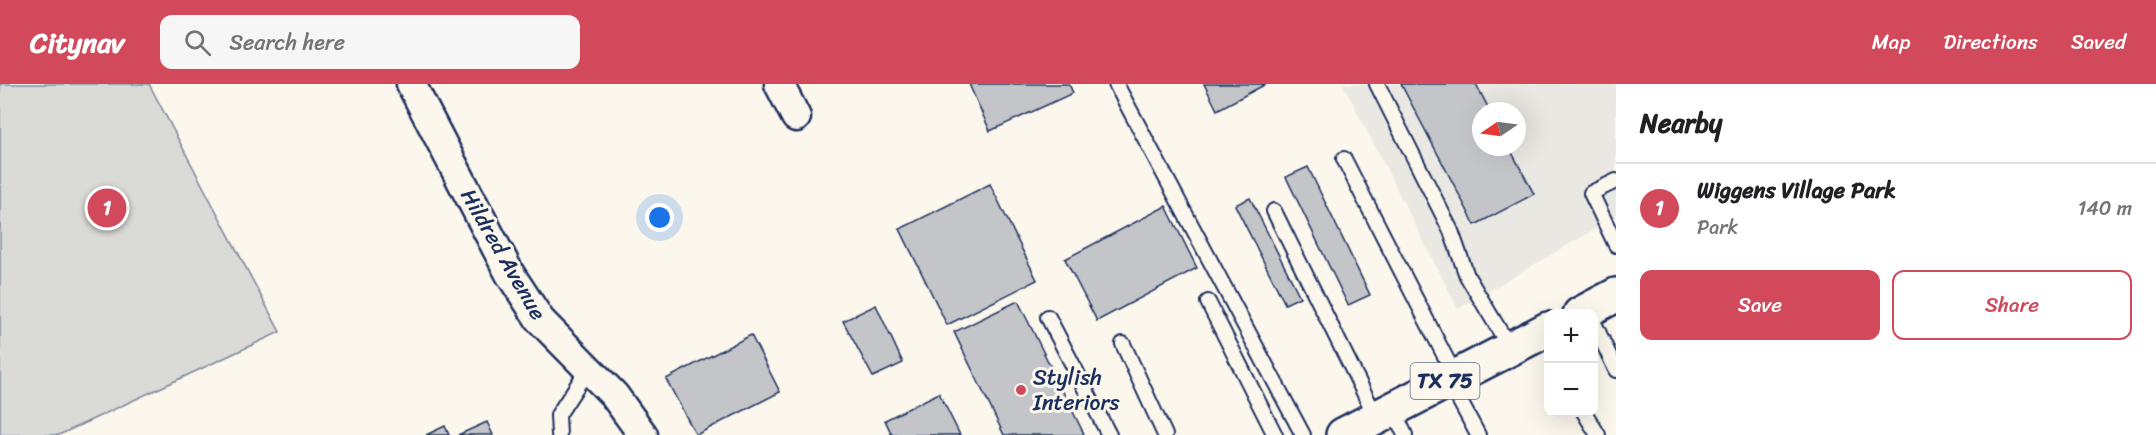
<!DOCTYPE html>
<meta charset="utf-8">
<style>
:root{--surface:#fff;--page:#f6f6f6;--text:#202124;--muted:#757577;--line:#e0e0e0;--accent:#d1495b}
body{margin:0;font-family:Sriracha,sans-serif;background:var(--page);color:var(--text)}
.controls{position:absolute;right:18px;bottom:18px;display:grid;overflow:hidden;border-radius:12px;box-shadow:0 6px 24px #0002}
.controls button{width:54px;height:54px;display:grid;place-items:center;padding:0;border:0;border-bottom:2px solid var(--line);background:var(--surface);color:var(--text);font:30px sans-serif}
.compass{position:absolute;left:1472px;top:18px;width:54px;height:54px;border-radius:50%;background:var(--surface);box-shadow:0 6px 24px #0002;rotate:257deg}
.you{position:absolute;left:660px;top:134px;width:21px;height:21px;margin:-15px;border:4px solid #fff;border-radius:50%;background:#1a73e8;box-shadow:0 0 0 9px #1a73e833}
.badge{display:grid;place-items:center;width:39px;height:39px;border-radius:50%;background:var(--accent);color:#fff;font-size:20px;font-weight:700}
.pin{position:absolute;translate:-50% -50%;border:3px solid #fff;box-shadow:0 2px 6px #0006}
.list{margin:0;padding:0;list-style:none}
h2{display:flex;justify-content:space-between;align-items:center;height:78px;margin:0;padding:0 24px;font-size:26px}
h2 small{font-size:20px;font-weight:400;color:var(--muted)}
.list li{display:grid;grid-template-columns:39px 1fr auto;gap:18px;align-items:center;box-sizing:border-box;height:90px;padding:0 24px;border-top:2px solid var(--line)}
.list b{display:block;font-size:22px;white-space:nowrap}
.list p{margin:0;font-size:20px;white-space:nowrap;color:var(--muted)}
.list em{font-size:20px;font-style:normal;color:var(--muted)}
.actions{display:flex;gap:12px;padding:18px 24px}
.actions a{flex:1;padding:14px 0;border:2px solid var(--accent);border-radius:12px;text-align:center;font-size:21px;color:var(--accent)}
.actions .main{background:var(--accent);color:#fff}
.icon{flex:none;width:33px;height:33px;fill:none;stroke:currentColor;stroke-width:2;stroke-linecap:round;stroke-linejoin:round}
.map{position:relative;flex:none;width:1616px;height:351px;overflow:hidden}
header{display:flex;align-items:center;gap:36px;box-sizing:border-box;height:84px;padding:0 30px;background:var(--accent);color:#fff}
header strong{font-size:28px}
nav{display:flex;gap:33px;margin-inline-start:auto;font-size:21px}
.search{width:420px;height:54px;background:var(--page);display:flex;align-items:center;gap:15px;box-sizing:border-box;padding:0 21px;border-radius:12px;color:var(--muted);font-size:22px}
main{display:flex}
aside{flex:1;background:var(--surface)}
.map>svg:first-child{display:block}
.built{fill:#eae8e2;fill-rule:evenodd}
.green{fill:#dadad7;stroke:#7a849a;stroke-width:1.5}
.building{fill:#c3c5c9;stroke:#1b2f5e;stroke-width:1.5}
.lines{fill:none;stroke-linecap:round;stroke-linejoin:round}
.service-casing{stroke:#1b2f5e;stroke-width:18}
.minor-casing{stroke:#1b2f5e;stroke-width:33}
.primary-casing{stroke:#1b2f5e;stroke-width:38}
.service{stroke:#fbf7ec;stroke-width:14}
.minor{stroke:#fbf7ec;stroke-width:28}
.primary{stroke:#fbf7ec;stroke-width:33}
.poi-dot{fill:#d1495b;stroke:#fbf7ec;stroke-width:2}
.labels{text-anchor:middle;stroke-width:6;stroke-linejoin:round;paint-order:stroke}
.shield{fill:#fbf7ec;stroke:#5e6b89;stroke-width:1.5}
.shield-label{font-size:21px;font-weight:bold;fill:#1b2f5e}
.street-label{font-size:22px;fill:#1b2f5e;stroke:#fbf7ec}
.poi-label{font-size:22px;fill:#1b2f5e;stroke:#fbf7ec;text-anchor:start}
</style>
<header>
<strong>Citynav</strong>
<div class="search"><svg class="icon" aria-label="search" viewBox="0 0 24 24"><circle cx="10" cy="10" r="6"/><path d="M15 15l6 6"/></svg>Search here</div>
<nav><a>Map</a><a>Directions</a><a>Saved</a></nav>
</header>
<main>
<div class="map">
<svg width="1616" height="351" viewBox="0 0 1616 351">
<rect width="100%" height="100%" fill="#fbf7ec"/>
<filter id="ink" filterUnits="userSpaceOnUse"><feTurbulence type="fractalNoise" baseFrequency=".0167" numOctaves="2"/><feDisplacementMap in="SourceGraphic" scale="12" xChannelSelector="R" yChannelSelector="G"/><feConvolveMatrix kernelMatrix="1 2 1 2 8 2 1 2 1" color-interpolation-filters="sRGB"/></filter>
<g filter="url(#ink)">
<path class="built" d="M1343,0H1616V133L1458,225ZM1481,27H1517V63H1481Z"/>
<path class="green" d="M0,0H149L280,248L59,351H0Z"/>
<path class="building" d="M969,0H1069L1073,9L990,47Z
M1204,0H1266L1217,26Z
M1401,0H1476L1490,27H1481V63H1509L1534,110L1475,141Z
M1308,83L1370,211L1348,221L1286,93Z
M990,100L1037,196L947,241L900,145Z
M1250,114L1300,213L1285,220L1235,121Z
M1166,122L1197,184L1097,237L1065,175Z
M1018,217L1084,350L1081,351H1004L954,248Z
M876,221L903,279L873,293L843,237Z
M751,251L780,308L696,351L666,295Z
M939,309L960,351H892L885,336Z
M487,338L493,351H458Z
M445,342L449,351H426Z"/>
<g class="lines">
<g class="service-casing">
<path id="service" d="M1116,0L1303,351
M1377,0L1451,147L1467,192L1510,264
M1344,75L1455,292
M1616,97L1591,109L1616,161
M1274,127L1376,333
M1208,218L1275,351
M1048,233L1109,351
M1594,239L1616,286
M1123,260L1165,351
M1448,295L1478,351
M1393,325L1405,351
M1584,328L1598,351
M559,351L558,331L588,285"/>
</g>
<g class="minor-casing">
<path id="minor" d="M411,0L510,190L540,236L614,311L643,351
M779,0L796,33"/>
</g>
<g class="primary-casing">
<path id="primary" d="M1580,230L1616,211
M1343,351L1548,245"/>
</g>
<use href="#service" class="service"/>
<use href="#minor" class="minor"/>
<use href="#primary" class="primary"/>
</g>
</g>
<circle class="poi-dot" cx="1021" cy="306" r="6"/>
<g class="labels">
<rect class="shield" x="1410.5" y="279" width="69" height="36" rx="4.5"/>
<g class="shield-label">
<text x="1445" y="304">TX 75</text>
</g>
<g class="street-label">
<text transform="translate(504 170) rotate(60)" y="8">Hildred Avenue</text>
</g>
<g class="poi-label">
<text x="1033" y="301">Stylish<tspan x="1033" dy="25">Interiors</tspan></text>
</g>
</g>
</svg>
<div class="controls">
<button>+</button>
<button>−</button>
</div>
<svg class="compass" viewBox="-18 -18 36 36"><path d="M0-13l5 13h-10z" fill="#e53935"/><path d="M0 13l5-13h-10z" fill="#757577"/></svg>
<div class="you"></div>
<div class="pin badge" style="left:107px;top:124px">1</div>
</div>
<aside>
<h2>Nearby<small></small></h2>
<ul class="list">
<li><span class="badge">1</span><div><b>Wiggens Village Park</b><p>Park</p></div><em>140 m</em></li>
</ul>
<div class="actions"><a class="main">Save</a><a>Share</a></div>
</aside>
</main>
